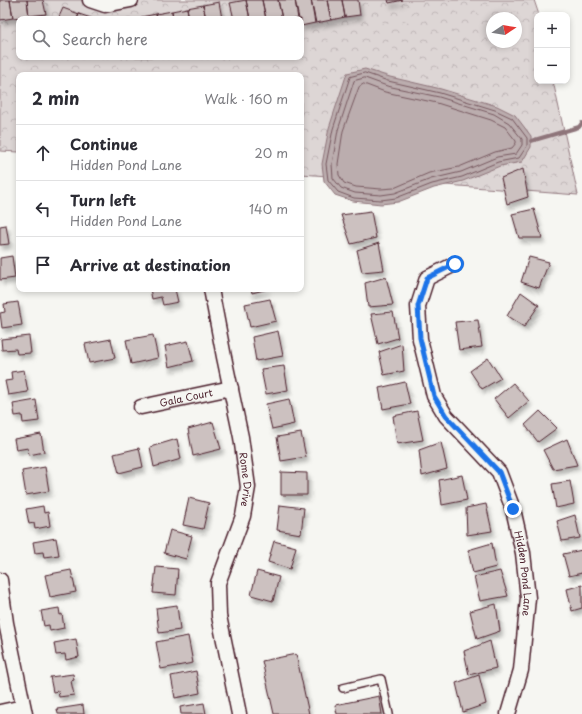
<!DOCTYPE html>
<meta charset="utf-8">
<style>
:root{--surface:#fff;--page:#f2f2f3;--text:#2b2b33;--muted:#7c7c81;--line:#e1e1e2}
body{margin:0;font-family:"Playpen Sans",sans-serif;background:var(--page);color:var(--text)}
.controls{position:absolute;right:12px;top:12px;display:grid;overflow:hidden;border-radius:8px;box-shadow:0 2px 6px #0003}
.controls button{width:36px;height:36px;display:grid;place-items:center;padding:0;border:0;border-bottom:1px solid var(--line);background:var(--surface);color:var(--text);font:20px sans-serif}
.compass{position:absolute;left:486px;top:12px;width:36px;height:36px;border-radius:50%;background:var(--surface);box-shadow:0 2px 6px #0003;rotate:78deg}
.stop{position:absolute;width:12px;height:12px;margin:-9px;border:3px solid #1a73e8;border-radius:50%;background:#fff}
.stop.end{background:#1a73e8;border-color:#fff;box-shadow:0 1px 4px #0008}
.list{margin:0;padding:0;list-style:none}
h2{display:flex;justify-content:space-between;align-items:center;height:52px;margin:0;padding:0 16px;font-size:17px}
h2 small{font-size:13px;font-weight:400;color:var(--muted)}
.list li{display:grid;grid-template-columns:26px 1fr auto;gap:12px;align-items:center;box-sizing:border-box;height:56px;padding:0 16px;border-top:1px solid var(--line)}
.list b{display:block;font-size:15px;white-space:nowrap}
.list p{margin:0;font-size:13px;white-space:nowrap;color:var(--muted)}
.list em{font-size:13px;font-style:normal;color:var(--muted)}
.icon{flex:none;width:22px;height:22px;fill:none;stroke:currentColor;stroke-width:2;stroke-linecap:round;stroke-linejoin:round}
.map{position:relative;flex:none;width:582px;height:714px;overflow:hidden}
.search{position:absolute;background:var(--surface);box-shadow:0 2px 6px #0003;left:16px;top:16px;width:288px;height:44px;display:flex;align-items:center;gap:10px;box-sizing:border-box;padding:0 14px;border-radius:8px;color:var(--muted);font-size:15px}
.panel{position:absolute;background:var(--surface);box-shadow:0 2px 6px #0003;left:16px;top:72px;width:288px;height:220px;border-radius:8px}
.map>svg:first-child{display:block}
.forest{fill:url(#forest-crowns);stroke:#947a80;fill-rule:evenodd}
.water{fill:#bbadae;stroke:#8e747a}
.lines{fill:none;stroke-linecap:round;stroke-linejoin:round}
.shore{stroke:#77585f;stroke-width:1}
.stream{stroke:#8e747a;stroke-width:4}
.building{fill:#ccc1c0;stroke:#4a1f2b;filter:url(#shadow)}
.service-casing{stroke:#4a1f2b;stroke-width:10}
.minor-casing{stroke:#4a1f2b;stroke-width:17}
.service{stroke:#f6f6f2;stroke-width:7}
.minor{stroke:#f6f6f2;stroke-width:14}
.route{stroke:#1a73e8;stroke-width:5}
.labels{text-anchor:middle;stroke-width:3;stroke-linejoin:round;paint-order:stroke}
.street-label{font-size:10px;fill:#4a1f2b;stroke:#f6f6f2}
</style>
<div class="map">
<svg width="582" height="714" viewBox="0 0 582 714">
<defs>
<pattern id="forest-crowns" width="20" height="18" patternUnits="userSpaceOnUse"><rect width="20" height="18" fill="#ddd6d5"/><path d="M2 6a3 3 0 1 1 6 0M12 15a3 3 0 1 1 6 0" fill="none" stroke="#bfb7b7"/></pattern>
<filter id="shadow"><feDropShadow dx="2.5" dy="4.5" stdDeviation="2" flood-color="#0004"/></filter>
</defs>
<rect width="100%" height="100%" fill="#f6f6f2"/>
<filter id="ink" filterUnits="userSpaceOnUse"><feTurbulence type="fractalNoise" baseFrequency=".025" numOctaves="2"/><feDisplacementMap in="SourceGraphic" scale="8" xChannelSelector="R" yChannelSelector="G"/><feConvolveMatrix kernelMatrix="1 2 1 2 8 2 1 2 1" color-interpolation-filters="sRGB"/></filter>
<g filter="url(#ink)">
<path class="forest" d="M0,0H534L539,15H537V81H553L578,195L301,174V75H19V152L0,151ZM492,18H516V42H492ZM19,19H301V57H19Z"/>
<path class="water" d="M365,69L390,77L441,89L497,106L515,115L531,136V147L522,162L500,166L463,181L434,188L398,202L381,204L353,201L335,195L324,181L322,164L329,128L347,73Z"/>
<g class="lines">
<path class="shore" d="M365,73L388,81L440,93L495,110L512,118L527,138V146L519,158L498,162L462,177L432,184L396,198L381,200L354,198L338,192L328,180L326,164L333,129L350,77Z
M365,78L387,86L439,97L494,114L509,123L522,139V145L516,154L497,157L461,172L431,179L395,193L381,195L355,193L341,188L333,178L332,164L338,130L354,81Z
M364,84L385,92L437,103L491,120L505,127L516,141V143L512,148L495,152L459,167L429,173L394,188L381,189L356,187L344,183L339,175L338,164L343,131L359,87Z"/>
<path class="stream" d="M531,141L579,127L582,123"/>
</g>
<path class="building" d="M0,0H10L13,18L0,20Z
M10,0H27L29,16L13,18Z
M27,0H43L46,14L29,16Z
M246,0L250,19H234L230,3Z
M246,0H262L266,19H250Z
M262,0H278L282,19H266Z
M278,0H295L298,19H282Z
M295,0H311L315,23L301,26V19H299Z
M311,0H327L331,20L316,23Z
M327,0H342L345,17L331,20Z
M342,0H358L360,15L345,17Z
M388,0H403L389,3Z
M219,2L222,19H206L203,5Z
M203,5L206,19H189L187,8Z
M63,8L79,14L77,19H58Z
M187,8L189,19H173L172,11Z
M172,11L173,19H157L156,14Z
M79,14L94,19H77Z
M156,14L157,19H141V17Z
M523,169L528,197L507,204L501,178Z
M534,209L542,238H519L512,214Z
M371,211L376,238L351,244L341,215Z
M6,225L9,244L0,245V226Z
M379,243L384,270L362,272L357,250Z
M12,256L15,278L0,280V258Z
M529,257L549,262L539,288L521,282Z
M386,277L393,305L368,307L365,283Z
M150,289H175L178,302L163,305L161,297L152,299Z
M251,289H268L252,293Z
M521,292L539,305L524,327L507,316Z
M270,299L276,321L250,327L245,304Z
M18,302L22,325L2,328L0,313L5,312L4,304Z
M393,312L398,338L378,344L371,314Z
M478,320L482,347L459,350L455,322Z
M278,331L283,356L256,361L252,337Z
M153,335L158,358L131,364L126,340Z
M29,336L31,353L17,354L16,349L2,350L1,339Z
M111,339L115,358L89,363L85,344Z
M188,341L193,361L169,367L165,346Z
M402,344L404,371L384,375L379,352Z
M488,358L501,378L482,389L470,371Z
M284,366L288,390L266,394L261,369Z
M24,370L28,392L8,395L5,381L12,380L11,372Z
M405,382L410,404L383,409L379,388Z
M513,383L529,401L509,418L494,399Z
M289,399L294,424L272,429L266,404Z
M36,400L39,421L23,423L22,415L15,416L13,404Z
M417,411L423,440L397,444L393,416Z
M540,411L557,428L538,442L525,425Z
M213,422L221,449L193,456L188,429Z
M301,433L306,457L281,461L277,437Z
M41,434L44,452L29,455L28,448L16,450L14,439Z
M177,439L181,459L154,467L150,447Z
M567,439L577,465L553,469L543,450Z
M441,442L447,469L422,476L419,450Z
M139,448L143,467L119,473L114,454Z
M45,467L49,491L26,495L22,471Z
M281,472L307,473V495H281Z
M462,475L467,500L442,505L439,480Z
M570,481L574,504L556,508L552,484Z
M189,498L209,503L203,529L183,525Z
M486,504L492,531L467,535L466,508Z
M280,505L304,508L301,534L277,530Z
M43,506L44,513L48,512L50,526L35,529L34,523L29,524L26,509Z
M575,515L580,538L562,541L557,521Z
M170,530L192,536L186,559L164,553Z
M56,538L59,555L44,557L43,552L35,553L33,542Z
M274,541L296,547L290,569L268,562Z
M492,543L496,567L473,573L468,550Z
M582,550V573L569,576L563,554Z
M156,567L178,569L176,595L153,593Z
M71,570L76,592L50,597L45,575Z
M257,571L279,577L273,601L251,595Z
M500,571L508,596L480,601L474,577Z
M582,585V608L572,611L567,589Z
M496,604L500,631L477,639L470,611Z
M177,605L180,630L159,633L156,608Z
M59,608L60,615L62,614L64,628L50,631L49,625L44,626L41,611Z
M188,636L193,663L161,669L156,642Z
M76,639L79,657L66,660L65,654L56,655L54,643Z
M490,641L496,668L469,675L464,651Z
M296,654L309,714H274L262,661Z
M196,671L200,693L175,698L171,676Z
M73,674L74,680L71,681L74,695L59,697L58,691L53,692L50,677Z
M479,675L486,704L463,712L456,683Z
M379,696L382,714H337L335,705Z
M204,703L206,714H181L180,707Z
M83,705L84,714H58L57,709Z"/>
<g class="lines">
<g class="service-casing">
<path id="service" d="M343,688L381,679L389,714"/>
</g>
<g class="minor-casing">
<g id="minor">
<path d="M90,0L105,5L131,0"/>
<path id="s1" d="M455,264L427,278L418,306L420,339L434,396L446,416L499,472L513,509L523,553L528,598L521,670L508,714"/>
<path id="s2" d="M211,289L224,357L241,437L248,487L243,516L218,583L219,616L239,714"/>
<path id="s3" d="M141,407L231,388"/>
<path d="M0,580L6,623L25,714"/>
<path d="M0,712L23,707"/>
</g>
</g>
<use href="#service" class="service"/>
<use href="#minor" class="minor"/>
</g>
</g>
<g class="lines" filter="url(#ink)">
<path class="route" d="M455,264L427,278L418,306L420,338L434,396L446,416L499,472L513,509"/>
</g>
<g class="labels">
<g class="street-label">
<text dy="4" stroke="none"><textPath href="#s3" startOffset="46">Gala Court</textPath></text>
<text dy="4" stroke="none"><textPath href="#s2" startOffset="194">Rome Drive</textPath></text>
<text dy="4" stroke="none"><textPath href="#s1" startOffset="358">Hidden Pond Lane</textPath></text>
</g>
</g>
</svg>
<div class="controls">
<button>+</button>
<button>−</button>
</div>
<svg class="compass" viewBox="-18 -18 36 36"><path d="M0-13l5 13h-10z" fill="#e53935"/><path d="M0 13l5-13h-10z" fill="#7c7c81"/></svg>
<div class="stop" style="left:455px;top:264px"></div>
<div class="stop end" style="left:513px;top:509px"></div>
<div class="search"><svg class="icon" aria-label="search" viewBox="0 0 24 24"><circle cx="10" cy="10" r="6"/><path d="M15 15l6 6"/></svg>Search here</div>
<section class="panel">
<h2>2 min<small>Walk · 160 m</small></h2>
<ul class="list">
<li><svg class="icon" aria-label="ahead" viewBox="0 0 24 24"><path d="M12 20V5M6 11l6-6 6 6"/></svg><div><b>Continue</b><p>Hidden Pond Lane</p></div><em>20 m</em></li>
<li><svg class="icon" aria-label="left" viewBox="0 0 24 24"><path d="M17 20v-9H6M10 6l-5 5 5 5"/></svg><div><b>Turn left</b><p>Hidden Pond Lane</p></div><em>140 m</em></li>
<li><svg class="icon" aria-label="arrive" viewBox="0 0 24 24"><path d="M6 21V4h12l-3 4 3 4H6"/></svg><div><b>Arrive at destination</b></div></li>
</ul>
</section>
</div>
